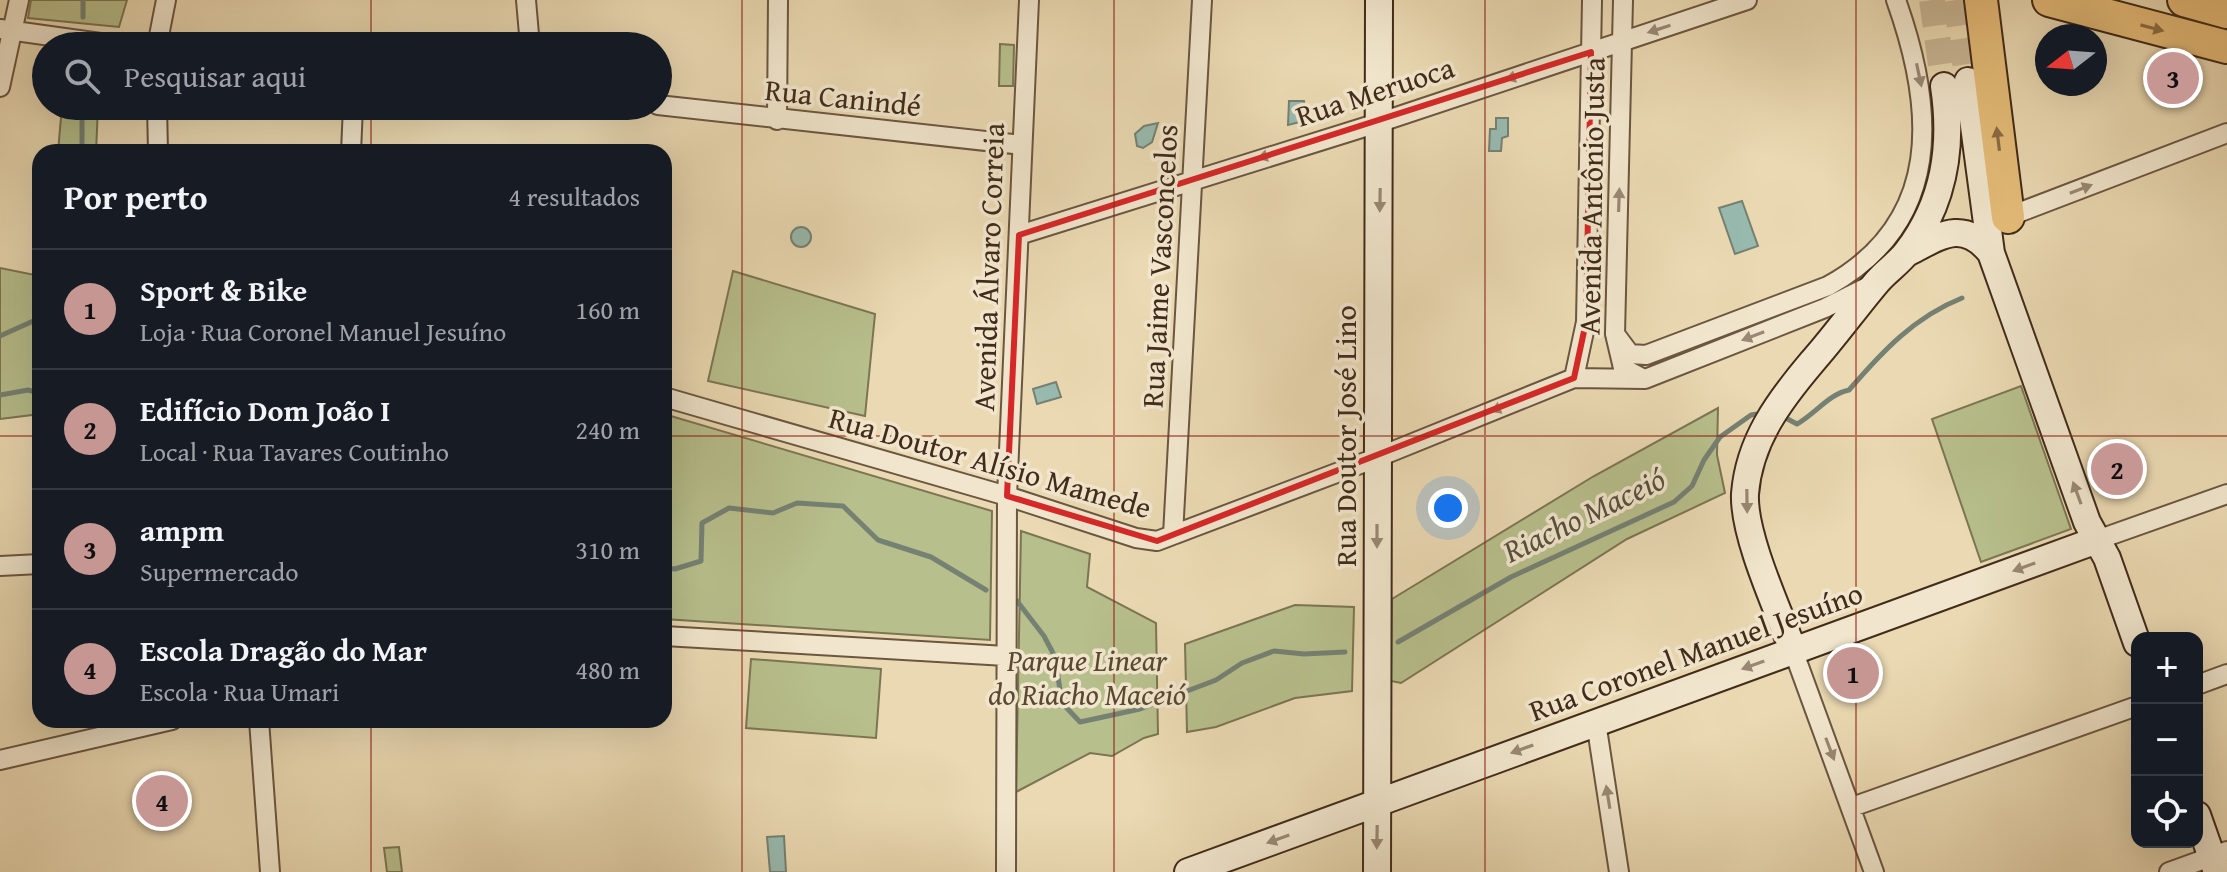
<!DOCTYPE html>
<html lang="pt">
<meta charset="utf-8">
<style>
:root{--surface:#171b24;--page:#20242c;--text:#f1f3f6;--muted:#9ea1a6;--line:#363941;--accent:#c59692}
body{margin:0;font-family:"Gentium Book Plus",serif;background:var(--page);color:var(--text)}
.controls{position:absolute;right:24px;bottom:24px;display:grid;overflow:hidden;border-radius:16px;box-shadow:0 8px 32px #0002}
.controls button{width:72px;height:72px;display:grid;place-items:center;padding:0;border:0;border-bottom:2px solid var(--line);background:var(--surface);color:var(--text);font:40px sans-serif}
.compass{position:absolute;left:2035px;top:24px;width:72px;height:72px;border-radius:50%;background:var(--surface);box-shadow:0 8px 32px #0002;rotate:253deg}
.you{position:absolute;left:1448px;top:508px;width:28px;height:28px;margin:-20px;border:6px solid #fff;border-radius:50%;background:#1a73e8;box-shadow:0 0 0 12px #1a73e833}
.badge{display:grid;place-items:center;width:52px;height:52px;border-radius:50%;background:var(--accent);color:#111;font-size:26px;font-weight:700}
.pin{position:absolute;translate:-50% -50%;border:4px solid #fff;box-shadow:0 2px 8px #0006}
.list{margin:0;padding:0;list-style:none}
h2{display:flex;justify-content:space-between;align-items:center;height:104px;margin:0;padding:0 32px;font-size:34px}
h2 small{font-size:26px;font-weight:400;color:var(--muted)}
.list li{display:grid;grid-template-columns:52px 1fr auto;gap:24px;align-items:center;box-sizing:border-box;height:120px;padding:0 32px;border-top:2px solid var(--line)}
.list b{display:block;font-size:30px;white-space:nowrap}
.list p{margin:0;font-size:26px;white-space:nowrap;color:var(--muted)}
.list em{font-size:26px;font-style:normal;color:var(--muted)}
.icon{flex:none;width:44px;height:44px;fill:none;stroke:currentColor;stroke-width:2;stroke-linecap:round;stroke-linejoin:round}
.map{position:relative;flex:none;width:2227px;height:872px;overflow:hidden}
.search{position:absolute;background:var(--surface);box-shadow:0 8px 32px #0002;left:32px;top:32px;width:640px;height:88px;display:flex;align-items:center;gap:20px;box-sizing:border-box;padding:0 28px;border-radius:44px;color:var(--muted);font-size:30px}
.panel{position:absolute;background:var(--surface);box-shadow:0 8px 32px #0002;left:32px;top:144px;width:640px;height:584px;border-radius:24px}
.map>svg:first-child{display:block}
.green{fill:#b7bf8c;stroke:#7c7553;stroke-width:2}
.water{fill:#98baaf;stroke:#758173;stroke-width:2}
.lines{fill:none;stroke-linecap:round;stroke-linejoin:round}
.stream{stroke:#758173;stroke-width:5}
.secondary-tunnel{stroke:#c8b694;stroke-width:26;stroke-dasharray:26 13;stroke-linecap:butt}
.street-casing{stroke:#6b5640;stroke-width:22}
.secondary-casing{stroke:#412b1a;stroke-width:30}
.highway-casing{stroke:#412b1a;stroke-width:36}
.street{stroke:#f1e6cd;stroke-width:18}
.secondary{stroke:#f1e6cd;stroke-width:26}
.highway{stroke:#e5bc79;stroke-width:32}
.oneway{fill:#8b6c45}
.oneway2{fill:#998874}
.marked{fill:none;stroke:#d62828;stroke-width:6;stroke-linejoin:round}
.grid{fill:none;stroke:#8f2418;stroke-width:2;stroke-opacity:0.55}
.labels{text-anchor:middle;stroke-width:7;stroke-linejoin:round;paint-order:stroke}
.street-label{font-size:30px;fill:#412b1a;stroke:#f1e6cd}
.park-label{font-size:30px;font-style:italic;fill:#594931;stroke:#f1e6cd}
.water-label{font-size:32px;font-style:italic;fill:#574f3f;stroke:#f1e6cd}
</style>
<div class="map">
<svg width="2227" height="872" viewBox="0 0 2227 872">
<rect width="100%" height="100%" fill="#ead9b2"/>
<filter id="stains"><feTurbulence type="fractalNoise" baseFrequency=".0025" numOctaves="4"/><feColorMatrix values="0 0 0 0 .2 0 0 0 0 .09 0 0 0 0 .02 0 0 0 .5 -.17"/></filter>
<radialGradient id="worn" r=".72"><stop offset=".6" stop-color="#630" stop-opacity="0"/><stop offset="1" stop-color="#630" stop-opacity=".3"/></radialGradient>
<path class="green" d="M31,0H127L119,27L28,18Z
M1000,44L1014,45L1013,86H999Z
M62,106H98L96,152H58Z
M0,268L40,276V414L0,419Z
M733,271L875,314L865,416L708,381Z
M2021,386L2071,529L1981,562L1932,419Z
M1718,408L1717,455L1725,493L1627,539L1401,683L1391,681L1392,599L1594,476Z
M664,414L992,511L990,640L664,619Z
M1021,531L1090,554L1087,587L1156,623L1158,734L1144,738L1112,756L1090,753L1016,792Z
M1295,605L1354,607L1352,691L1295,698L1216,727L1187,732L1185,644Z
M751,659L881,669L876,738L746,728Z
M399,847L402,872H387L384,848Z"/>
<path class="water" d="M1289,101H1304L1305,111L1300,112V122L1288,125Z
M1496,118H1508V136L1502,138L1501,151H1489L1490,129H1496Z
M1158,123L1152,142L1143,148L1137,146L1135,134L1144,126Z
M1742,201L1758,246L1735,254L1719,208Z
M791 237a10 10 0 1 1 20 0a10 10 0 1 1-20 0Z
M1056,382L1061,397L1037,404L1033,389Z
M784,836L786,872H770L767,837Z"/>
<g class="lines">
<path class="stream" d="M83,17V0
M82,152V106
M0,336L40,318
M0,395L28,390L40,393
M1780,415L1797,424C1815,414 1829,394 1849,390C1882,352 1914,317 1962,298
M664,568L675,569L701,561L702,523L729,508L773,513L797,503L843,506L878,540L931,557L986,590
M1017,601L1044,636L1055,657L1062,703L1080,722L1140,709L1216,680L1242,663L1274,651L1304,654L1345,652
M1398,642L1511,577L1674,502L1692,486L1704,460L1720,437L1751,415L1763,413"/>
<path class="secondary-tunnel" d="M1932,0L1944,86
M1956,0L1968,81"/>
<g class="street-casing">
<path id="street" d="M526,0L530,46
M1623,0L1615,334L1623,368L1640,377
M0,29L122,46
M157,46L166,0
M0,87L19,0
M658,105L1022,145
M157,106L158,152
M777,120L778,0
M351,152L353,106
M2002,219L2227,133
M1019,235L1381,122L1747,0
M1615,334L1630,354L1646,355L1828,286C1944,222 1935,109 1896,0
M1574,378L1586,322L1592,0
M664,397L1007,496L1136,538L1157,541L1376,458L1574,378L1645,379L1825,308L1867,287
M1173,535L1202,0
M2097,540L2227,494
M0,566L40,564
M664,636L1006,656
M1793,650L1874,872
M2197,685L2227,674
M259,720L270,872
M1596,722L1619,872
M0,760L172,720
M1852,807L2137,706
M1006,872L1007,496L1029,0
M2169,872L2227,851"/>
</g>
<g class="secondary-casing">
<path id="secondary" d="M1968,81L1991,253L2087,522L2107,558L2137,643
M1907,253C1940,236 1963,218 1991,253
M1793,650C1778,610 1743,535 1745,494C1749,441 1779,401 1812,362C1835,336 1855,308 1877,282C1886,271 1899,263 1907,252C1945,202 1953,146 1944,86
M2197,815L2217,872
M1188,872L2097,540
M1377,872L1379,0"/>
</g>
<g class="highway-casing">
<path id="highway" d="M1981,0L2008,217
M2049,0L2227,47
M2184,0L2227,12"/>
</g>
<use href="#street" class="street"/>
<use href="#secondary" class="secondary"/>
<use href="#highway" class="highway"/>
</g>
<defs><path id="oneway-solid" d="M-6-.8H1V-3.2L6.5 0L1 3.2V.8H-6Z" transform="scale(2)"/></defs>
<g class="oneway">
<use href="#oneway-solid" transform="translate(2152 28) rotate(15)"/>
<use href="#oneway-solid" transform="translate(1998 139) rotate(-97)"/>
</g>
<g class="oneway2">
<use href="#oneway-solid" transform="translate(1659 29) rotate(162)"/>
<use href="#oneway-solid" transform="translate(1919 75) rotate(78)"/>
<use href="#oneway-solid" transform="translate(1517 76) rotate(162)"/>
<use href="#oneway-solid" transform="translate(1269 155) rotate(163)"/>
<use href="#oneway-solid" transform="translate(2081 189) rotate(-21)"/>
<use href="#oneway-solid" transform="translate(1380 200) rotate(91)"/>
<use href="#oneway-solid" transform="translate(1619 200) rotate(-88)"/>
<use href="#oneway-solid" transform="translate(1753 336) rotate(159)"/>
<use href="#oneway-solid" transform="translate(1502 407) rotate(158)"/>
<use href="#oneway-solid" transform="translate(2077 493) rotate(-110)"/>
<use href="#oneway-solid" transform="translate(1747 501) rotate(89)"/>
<use href="#oneway-solid" transform="translate(1377 536) rotate(90)"/>
<use href="#oneway-solid" transform="translate(2024 567) rotate(160)"/>
<use href="#oneway-solid" transform="translate(1753 665) rotate(160)"/>
<use href="#oneway-solid" transform="translate(1522 749) rotate(160)"/>
<use href="#oneway-solid" transform="translate(1830 749) rotate(69)"/>
<use href="#oneway-solid" transform="translate(1608 797) rotate(-99)"/>
<use href="#oneway-solid" transform="translate(1377 837) rotate(91)"/>
<use href="#oneway-solid" transform="translate(1278 839) rotate(160)"/>
</g>
<path class="marked" d="M1591,52L1586,322L1574,378L1157,541L1007,496L1019,235Z"/>
<path class="grid" d="M371,0V46M742,0V872M1114,0V872M1485,0V872M1856,0V872M371,106V152M0,436H40M664,436H2227M371,720V872"/>
<g class="labels">
<g class="street-label">
<text transform="translate(1375 92) rotate(-18)" y="10">Rua Meruoca</text>
<text transform="translate(843 98) rotate(6)" y="10">Rua Canindé</text>
<text transform="translate(1592 196) rotate(-89)" y="10">Avenida Antônio Justa</text>
<text transform="translate(1160 266) rotate(-87)" y="10">Rua Jaime Vasconcelos</text>
<text transform="translate(989 267) rotate(-88)" y="10">Avenida Álvaro Correia</text>
<text transform="translate(1346 436) rotate(-90)" y="10">Rua Doutor José Lino</text>
<text transform="translate(990 463) rotate(16)" y="10">Rua Doutor Alísio Mamede</text>
<text transform="translate(1696 652) rotate(-20)" y="10">Rua Coronel Manuel Jesuíno</text>
</g>
<g class="park-label">
<text x="1087" y="671">Parque Linear<tspan x="1087" dy="34">do Riacho Maceió</tspan></text>
</g>
<g class="water-label">
<text transform="translate(1584 515) rotate(-26)" y="11">Riacho Maceió</text>
</g>
</g>
<rect width="100%" height="100%" filter="url(#stains)"/>
<rect width="100%" height="100%" fill="url(#worn)"/>
</svg>
<div class="controls">
<button>+</button>
<button>−</button>
<button><svg class="icon" aria-label="locate" viewBox="0 0 24 24"><circle cx="12" cy="12" r="6"/><path d="M12 2v4M12 18v4M2 12h4M18 12h4"/></svg></button>
</div>
<svg class="compass" viewBox="-18 -18 36 36"><path d="M0-13l5 13h-10z" fill="#e53935"/><path d="M0 13l5-13h-10z" fill="#9ea1a6"/></svg>
<div class="you"></div>
<div class="pin badge" style="left:1853px;top:673px">1</div>
<div class="pin badge" style="left:2117px;top:469px">2</div>
<div class="pin badge" style="left:2173px;top:78px">3</div>
<div class="pin badge" style="left:162px;top:801px">4</div>
<div class="search"><svg class="icon" aria-label="search" viewBox="0 0 24 24"><circle cx="10" cy="10" r="6"/><path d="M15 15l6 6"/></svg>Pesquisar aqui</div>
<section class="panel">
<h2>Por perto<small>4 resultados</small></h2>
<ul class="list">
<li><span class="badge">1</span><div><b>Sport &amp; Bike</b><p>Loja · Rua Coronel Manuel Jesuíno</p></div><em>160 m</em></li>
<li><span class="badge">2</span><div><b>Edifício Dom João I</b><p>Local · Rua Tavares Coutinho</p></div><em>240 m</em></li>
<li><span class="badge">3</span><div><b>ampm</b><p>Supermercado</p></div><em>310 m</em></li>
<li><span class="badge">4</span><div><b>Escola Dragão do Mar</b><p>Escola · Rua Umari</p></div><em>480 m</em></li>
</ul>
</section>
</div>
